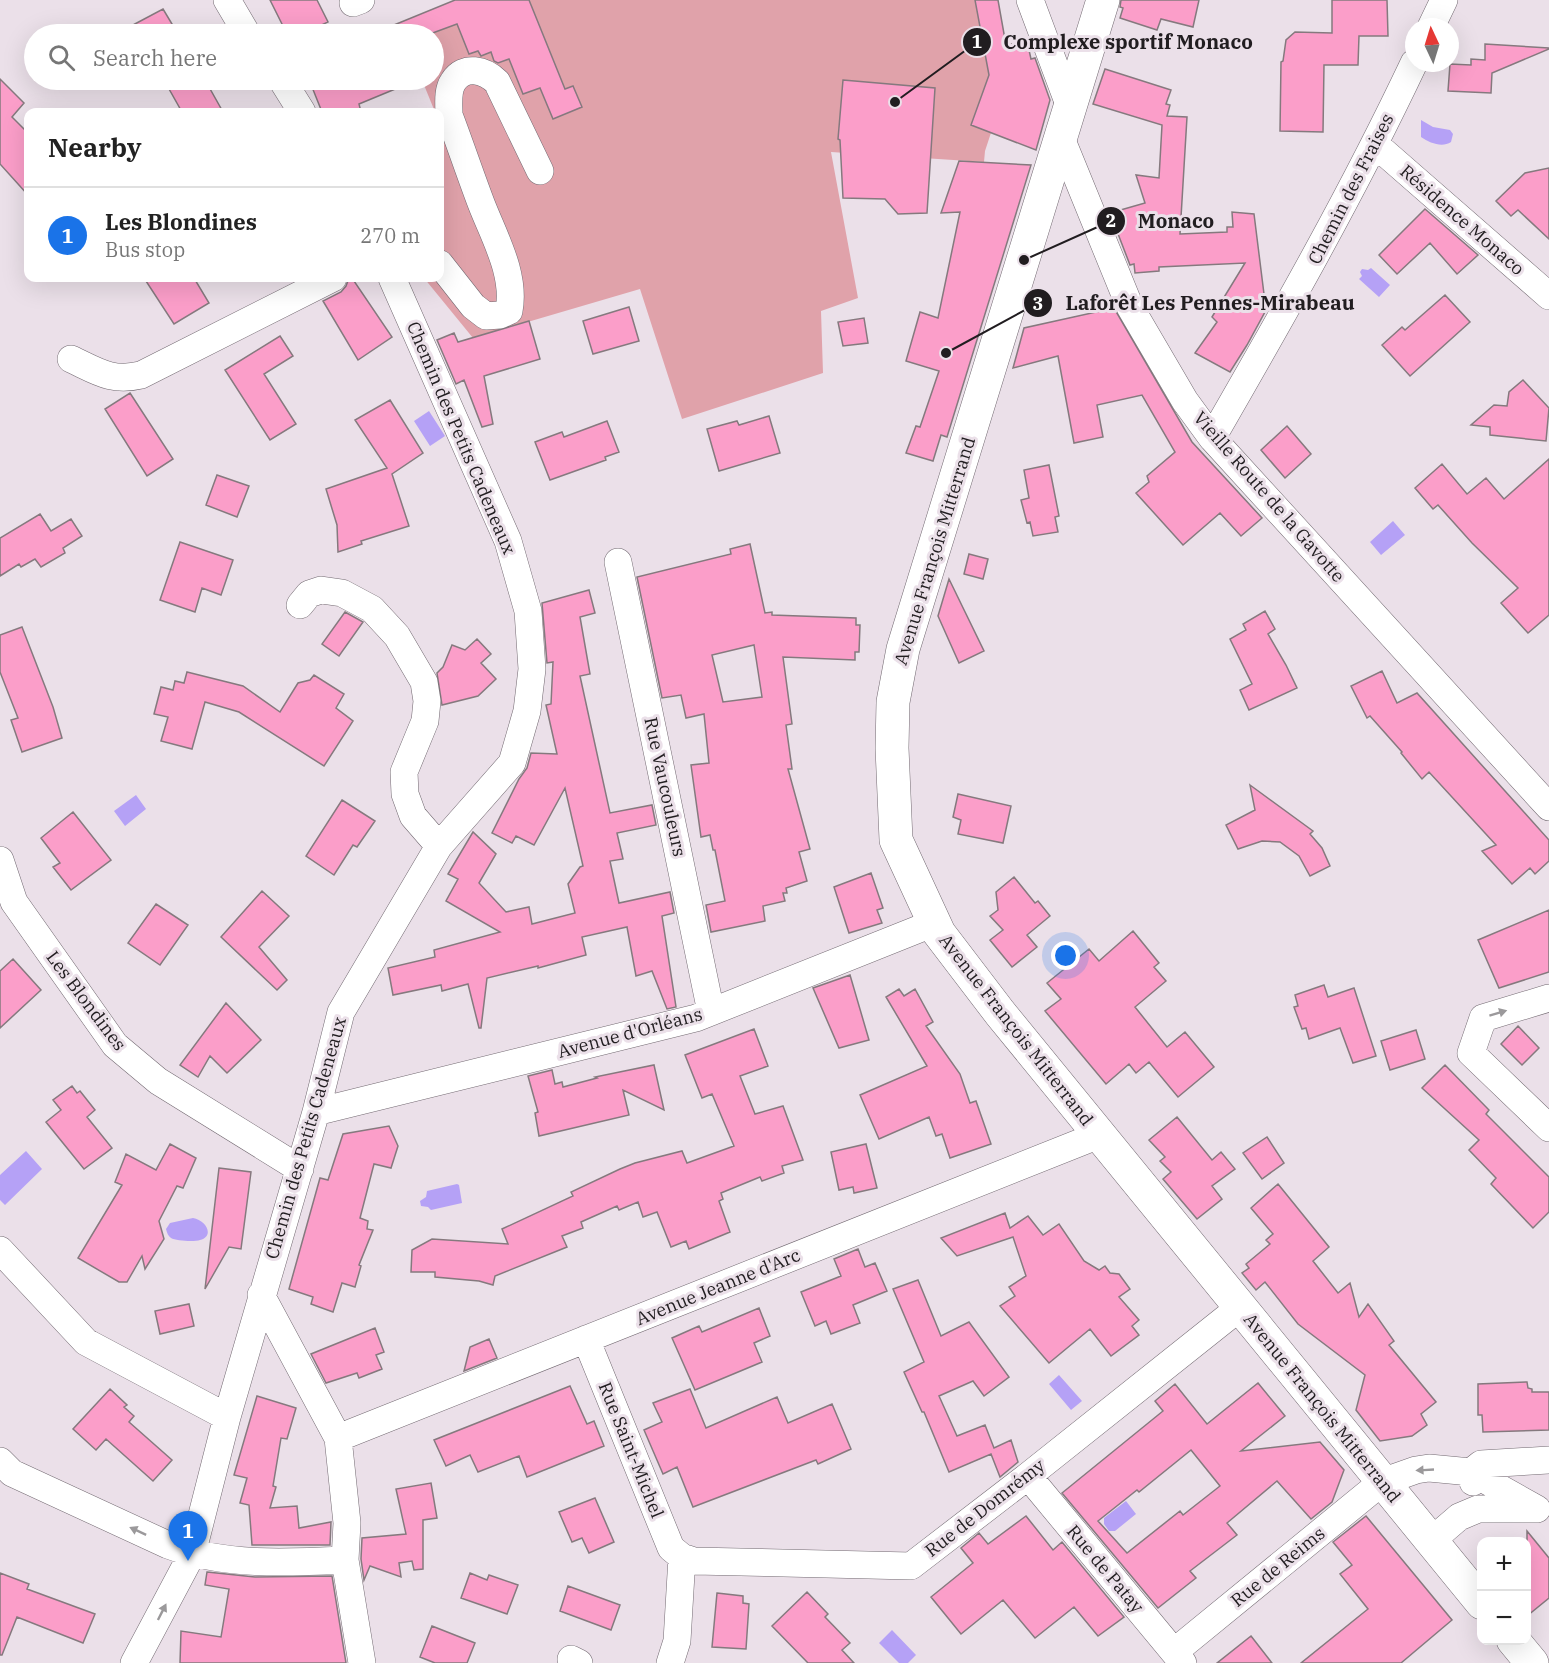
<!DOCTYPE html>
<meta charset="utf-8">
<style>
:root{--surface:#fff;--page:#f2f2f2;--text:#222;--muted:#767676;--line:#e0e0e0;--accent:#1a73e8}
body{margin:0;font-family:"IBM Plex Serif",serif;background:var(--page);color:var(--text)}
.controls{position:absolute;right:18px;bottom:18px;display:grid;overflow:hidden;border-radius:12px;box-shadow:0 6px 24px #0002}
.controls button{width:54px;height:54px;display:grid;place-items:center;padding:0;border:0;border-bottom:2px solid var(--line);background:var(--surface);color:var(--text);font:30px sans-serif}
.compass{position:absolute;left:1405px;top:18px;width:54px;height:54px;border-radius:50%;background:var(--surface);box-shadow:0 6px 24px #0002;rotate:356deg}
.you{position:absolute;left:1066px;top:956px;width:21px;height:21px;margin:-15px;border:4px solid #fff;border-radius:50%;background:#1a73e8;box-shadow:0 0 0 9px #1a73e833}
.badge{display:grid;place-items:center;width:39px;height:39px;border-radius:50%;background:var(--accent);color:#fff;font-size:20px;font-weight:700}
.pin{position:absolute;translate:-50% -50px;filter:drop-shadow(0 2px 3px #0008)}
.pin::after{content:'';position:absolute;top:32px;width:21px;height:18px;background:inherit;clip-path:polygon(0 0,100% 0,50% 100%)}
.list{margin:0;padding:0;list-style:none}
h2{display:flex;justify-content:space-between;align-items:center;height:78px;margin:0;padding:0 24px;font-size:26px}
h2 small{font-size:20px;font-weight:400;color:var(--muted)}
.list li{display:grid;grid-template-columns:39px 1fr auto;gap:18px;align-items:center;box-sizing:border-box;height:96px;padding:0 24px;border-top:2px solid var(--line)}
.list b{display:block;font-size:22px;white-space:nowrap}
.list p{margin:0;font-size:20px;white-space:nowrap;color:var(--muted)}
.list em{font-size:20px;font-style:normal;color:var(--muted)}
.icon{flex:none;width:33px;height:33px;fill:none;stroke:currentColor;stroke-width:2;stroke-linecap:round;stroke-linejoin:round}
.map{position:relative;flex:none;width:1549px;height:1663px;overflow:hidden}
.search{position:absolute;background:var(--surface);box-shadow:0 6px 24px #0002;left:24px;top:24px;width:420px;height:66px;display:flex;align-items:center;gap:15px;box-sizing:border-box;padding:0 21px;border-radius:33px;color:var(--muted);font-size:22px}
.panel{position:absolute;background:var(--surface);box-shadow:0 6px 24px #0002;left:24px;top:108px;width:420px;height:174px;border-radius:12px}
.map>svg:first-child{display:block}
.green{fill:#e0a2aa}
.water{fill:#b5a1f6}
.building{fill:#fb9ec9;stroke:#85797e;stroke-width:1.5;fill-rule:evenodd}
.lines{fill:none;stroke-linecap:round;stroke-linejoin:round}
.minor-casing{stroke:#736a72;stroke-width:28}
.major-casing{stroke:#736a72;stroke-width:34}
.minor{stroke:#fff;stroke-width:27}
.major{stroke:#fff;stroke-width:33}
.oneway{fill:#9b999b}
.labels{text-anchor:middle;stroke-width:6;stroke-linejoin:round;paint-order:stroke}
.street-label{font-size:18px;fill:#211d20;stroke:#ebe0e9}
.leader{fill:none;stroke:#211d20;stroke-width:2}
.callout-dot{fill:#211d20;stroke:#ebe0e9;stroke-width:2}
.mark-label{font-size:18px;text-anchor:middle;font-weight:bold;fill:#fff}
.callout-label{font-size:20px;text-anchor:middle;font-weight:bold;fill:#211d20;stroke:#ebe0e9;stroke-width:6;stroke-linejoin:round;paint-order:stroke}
</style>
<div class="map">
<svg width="1549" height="1663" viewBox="0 0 1549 1663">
<rect width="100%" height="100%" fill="#ebe0e9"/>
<path class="green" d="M516,0H998L1011,72L985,151L984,162L831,152L858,298L821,311L823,373L682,419L640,289L473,338L424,278H440V112H435L422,80H434V34H430Z"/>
<path class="water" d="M1421,120L1433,127L1450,130L1453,134L1451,142C1442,148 1430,143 1421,137Z
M1371,268L1390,285L1379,297L1359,279L1362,276L1360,272L1362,269L1368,270Z
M429,411L445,436L430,446L414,421Z
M1393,521L1405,535L1381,555L1370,542Z
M136,795L146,809L125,826L114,811Z
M26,1151L42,1169L5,1205L0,1200V1175Z
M457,1184L459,1185L462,1203L431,1210L428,1207L421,1206L420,1201L426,1197L427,1191Z
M193,1218C206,1220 215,1236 200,1240C195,1242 176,1241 171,1238C168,1236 167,1233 166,1229L170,1223Z
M1059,1375L1082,1401L1071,1410L1049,1384Z
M1126,1501L1136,1514L1115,1531H1109L1104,1524V1518Z
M892,1630L916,1655L908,1663H899L879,1643Z"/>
<path class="building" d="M270,0H317L328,22L303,34H287Z
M455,0H529L565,89L573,86L582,107L553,119L540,88L523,94L509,59L498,63L494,61L491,52L481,56L478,51L469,54L457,24L430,34H372Z
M975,0H998L1006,45L1027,41L1031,59L1035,58L1050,100L1036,150L971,125L989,75Z
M1121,0H1199L1193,27L1161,19L1157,30L1120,18L1123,8L1120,7Z
M1332,0H1387L1388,36H1359L1358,65H1324L1323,132L1280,131L1281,62L1283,61L1286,40L1295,32L1332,33Z
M163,9L178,34H116Z
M1485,44L1549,48V49L1492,73L1491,93L1448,91L1450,64L1471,65V59L1485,60Z
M1105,69L1171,90L1166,104L1170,105L1167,116L1187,117L1180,234L1227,232V227H1233L1232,212L1254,214L1266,310L1247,345L1230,372L1195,353L1217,322L1212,317L1245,263L1159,267V271L1135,273L1134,264L1130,265L1110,213L1145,203L1136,175L1159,178L1162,125L1093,104Z
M0,79L24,103L12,117L28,133V195L0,164Z
M164,80H205L223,112H182Z
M332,80H417L359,104L361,112H322L312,87Z
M843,80L935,88L927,213L898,214L885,199L843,198L840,140L838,139Z
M959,161L1031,165L947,437L941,435L933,461L906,453L916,426L920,427L939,371L906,361L920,312L938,318L960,212L941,213Z
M1549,168V239L1518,210L1511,216L1496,201L1525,173Z
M1425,209L1478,255L1457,274L1430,243L1397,274L1379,255Z
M144,278H194L209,303L174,324Z
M349,278H352L392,337L358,360L323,301L341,292L346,286Z
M1445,295L1470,322L1410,376L1382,345L1402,327L1405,330Z
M629,307L639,341L593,354L583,321Z
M1114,308L1192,442L1262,518L1241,536L1220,513L1183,545L1136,493L1149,482L1147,476L1175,452L1142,395L1097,405L1103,437L1074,443L1058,356L1013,368L1024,328Z
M864,318L868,343L843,346L838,322Z
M529,321L540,359L484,376L493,424L482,427L464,380L456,384L437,340L454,333L458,342Z
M280,336L293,356L264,374L296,424L270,440L225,370Z
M1523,380L1549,408L1546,441L1490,435V427L1471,425L1494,405L1507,406L1509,392Z
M130,393L173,459L147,476L105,409Z
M390,400L423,453L392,474L409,526L361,541L362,544L338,552L337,525L326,489L387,468L355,420Z
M769,416L780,453L719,471L707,429L737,421L739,425Z
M607,421L619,452L605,457L606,460L550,480L535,442L562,432L564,437Z
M1287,426L1311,454L1285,478L1261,450Z
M1549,459V615L1528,633L1501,603L1518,588L1472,543L1438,505L1433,509L1415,488L1442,464L1467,494L1486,478L1504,499Z
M1049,465L1059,516L1055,517L1058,532L1033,536L1030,522L1027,523L1021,500L1029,498L1024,470Z
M217,475L249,486L237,517L206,505Z
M40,514L51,531L71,519L82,536L63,548L65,553L41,567L35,559L21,567L19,564L0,576V538Z
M180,542L233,560L221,595L202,588L195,612L160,600Z
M750,544L765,613L772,612V615L856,618V625H860L859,652H855V660L783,657L792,724L786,725L792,769H788L810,849L799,852L807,881L786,888L787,893H783L785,901L763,906L765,921L711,932L706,905L725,901L715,850H713L710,835L701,837L691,765L709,763L704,714L686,718L681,695L662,698L637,577L731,554L730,549ZM754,645L762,697L723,702L712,655Z
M969,554L988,559L983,579L964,574Z
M949,579L984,651L959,663L938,616Z
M589,590L595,613L580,617L590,674L580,676L610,813L652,805L656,825L617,833L623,859L610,861L619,903L670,892L674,913L662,916L676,1007L667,1009L652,971L636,976L627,927L582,937L586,955L538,968V966L487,978L481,1028H479L468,984L442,991L441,985L393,995L388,968L435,957L434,950L500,932L446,901L458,879L448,874L473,832L496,854L479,883L506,912L529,907L532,924L575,913L568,884L580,867L583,866L565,788L534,845L516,836L512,843L492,833L519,779L527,768L531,753L557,754L546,705L551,704L553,662L547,663L542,603Z
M1265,611L1275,629L1268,634L1286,665L1297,688L1249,710L1240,690L1252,684L1230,639L1246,630L1243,624Z
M345,612L363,622L339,656L322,644Z
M22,627L53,707L62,738L22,752L11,720L18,718L0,672V635Z
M477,639L491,654L481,663L496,679L478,696L442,705L437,673L443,667L452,645L465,650Z
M1382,671L1397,703L1417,693L1549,840V861L1535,874L1530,868L1512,884L1482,851L1496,845L1429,772L1422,779L1401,753L1402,752L1370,716L1367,718L1351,686Z
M187,672L243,686L280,712L298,683L310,680L314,675L344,694L336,708L353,721L324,766L239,712L205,702L192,749L161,741L168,717L154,714L161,687L173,690L175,681L184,683Z
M1250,785L1313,831L1310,834L1322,848L1330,866L1310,876L1299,856L1280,842L1262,841L1238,849L1226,825L1255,810Z
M958,794L1011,806L1003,843L958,834L961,820L953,817Z
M342,800L375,821L357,847L353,845L334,875L306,856Z
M73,812L111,860L71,890L53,867L60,863L41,838Z
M871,873L883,908L877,910L882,923L849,933L834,887Z
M1014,877L1035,903L1038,901L1050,916L1027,935L1037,947L1012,967L990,940L1003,930L990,916L998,910L996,892Z
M262,891L289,916L259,947L287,980L277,990L221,937Z
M156,904L188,925L160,965L128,943Z
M1549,910V972L1499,988L1478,940Z
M1133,931L1159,963L1154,967L1166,981L1135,1007L1167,1047L1185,1032L1214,1067L1178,1097L1149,1062L1136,1073L1129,1064L1106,1084L1045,1011L1061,999L1047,983L1089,949L1099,961Z
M13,959L41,990L0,1028V971Z
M850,975L869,1040L839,1048L813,988Z
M1324,985L1328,997L1354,988L1376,1056L1353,1063L1340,1028L1309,1039L1306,1028L1302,1029L1294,1007L1298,1006L1295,995Z
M899,989L904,996L915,989L933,1022L926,1026L960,1074L970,1103L976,1101L991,1144L950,1158L942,1134L936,1136L929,1117L879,1139L860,1095L927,1066L886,997Z
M226,1003L261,1040L227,1073L210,1056L198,1077L180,1065Z
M1518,1026L1539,1048L1522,1065L1501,1044Z
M754,1029L768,1066L740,1076L755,1114L783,1106L803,1160L782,1166L784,1173L762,1181L760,1177L721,1193L723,1199L719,1201L730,1232L689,1249L686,1241L671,1247L657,1212L643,1217L638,1202L619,1210L617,1206L581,1222L583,1228L562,1236L567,1247L495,1276L493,1285L479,1281L435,1277V1272H411L412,1250L432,1239L508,1244L502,1229L573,1196L571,1192L620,1169L635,1163L682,1151L687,1163L734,1146L712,1094L702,1098L685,1055Z
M1416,1030L1425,1059L1390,1070L1381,1041Z
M654,1065L664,1110L623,1090L629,1115L539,1136L535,1113L538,1112L528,1076L552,1070L555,1084L562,1082L563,1087L597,1078L595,1077Z
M1445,1065L1489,1110L1486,1114L1549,1177V1212L1533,1228L1491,1184L1496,1178L1469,1150L1479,1140L1422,1088Z
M72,1086L77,1093L80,1091L95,1110L87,1117L112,1148L84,1169L46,1122L61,1110L53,1100Z
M1177,1117L1212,1160L1221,1152L1235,1169L1212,1186L1222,1199L1197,1219L1163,1179L1171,1172L1160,1161L1165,1157L1149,1140Z
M389,1126L398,1146L391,1168L374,1164L360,1218L368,1221L367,1229L373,1230L359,1265L361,1266L355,1287L342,1283L333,1312L311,1304L313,1297L289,1289L320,1178L328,1180L343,1134Z
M1267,1137L1284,1163L1262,1179L1243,1153Z
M170,1144L196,1158L183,1188L177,1186L159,1221L164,1239L145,1269L142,1256L127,1282H119L78,1258L122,1185L115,1182L126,1154L156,1170Z
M866,1144L877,1188L854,1193L853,1187L839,1190L831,1152Z
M219,1168L251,1172L241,1249L229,1247L205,1289Z
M1278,1184L1329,1247L1313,1261L1338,1293L1350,1283L1359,1317L1368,1304L1394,1341L1389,1345L1436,1402L1421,1414L1427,1425L1412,1436L1380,1441L1356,1410L1365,1375L1298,1324L1265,1282L1256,1290L1242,1273L1249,1268L1246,1264L1270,1244L1266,1240L1273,1234L1251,1208Z
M1005,1213L1010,1228L1028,1216L1043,1235L1059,1224L1084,1261L1099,1270L1105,1266L1110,1273L1119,1274L1130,1289L1119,1297L1139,1320L1132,1326L1139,1335L1111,1356L1090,1329L1049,1363L1000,1306L1015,1296L1009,1287L1026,1276L1013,1237L957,1256L941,1238Z
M858,1249L865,1267L875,1263L887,1291L853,1305L860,1323L831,1334L826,1321L815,1326L801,1292L841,1276L834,1259Z
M918,1280L941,1336L969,1322L1009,1377L984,1396L973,1381L939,1396L957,1436L985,1425L994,1448L1011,1440L1018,1462L1000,1477L991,1454L949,1472L924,1412H922L904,1372L924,1362L893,1289Z
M189,1304L194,1326L160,1334L155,1311Z
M759,1308L770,1336L754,1343L762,1362L695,1390L672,1338L699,1326L702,1332Z
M375,1328L384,1352L376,1355L382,1369L359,1378L357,1373L326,1383L311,1354Z
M489,1339L497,1358L464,1371L470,1347Z
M1527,1382L1528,1388L1532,1389V1392H1549V1430L1483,1432L1482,1415H1478V1384Z
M1258,1383L1285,1416L1241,1451L1320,1442L1344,1470L1332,1502L1311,1519L1277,1481L1227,1523L1237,1535L1190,1571L1196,1578L1158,1608L1062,1493L1163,1411L1155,1401L1175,1384L1207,1424ZM1191,1450L1220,1486L1183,1515L1180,1511L1127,1553L1098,1521L1137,1490L1139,1492Z
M570,1386L587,1424L594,1421L604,1446L527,1477L519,1456L478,1472L470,1455L446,1466L434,1440Z
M110,1389L127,1405L124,1407L134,1416L129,1422L172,1460L153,1481L106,1439L96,1450L73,1429Z
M690,1389L706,1428L777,1397L788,1423L832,1404L851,1449L818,1464L816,1460L693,1507L677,1467L663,1474L644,1430L662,1422L653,1403Z
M257,1396L296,1408L287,1439L281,1438L273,1486L276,1487L270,1508L297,1506L299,1528L331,1522L330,1545H252L249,1505L240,1503L247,1478L234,1475Z
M431,1483L437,1518L423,1520V1569L414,1570L412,1561L399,1563L401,1577L370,1566L364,1580L361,1559L362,1538L406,1534L396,1489Z
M595,1498L614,1542L589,1553L582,1538L572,1542L559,1512Z
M1026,1516L1053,1550L1062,1542L1124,1617L1098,1636L1074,1607L1035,1638L1003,1600L961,1634L931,1597L973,1563L961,1548L979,1533L988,1544Z
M1366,1516L1452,1620L1401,1663H1301L1368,1609L1340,1574L1352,1565L1333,1542Z
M1527,1531L1549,1558V1598L1527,1616Z
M207,1572L255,1577L332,1576L346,1663H180L181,1631L221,1637L229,1589L205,1585Z
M0,1573L29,1584L27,1589L95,1614L83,1643L17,1617L2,1655H0Z
M470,1573L487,1580L489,1575L518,1585L507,1614L461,1598Z
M568,1586L620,1605L611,1630L560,1611Z
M807,1592L828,1614L825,1617L850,1643L842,1650L854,1663H808L772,1626Z
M717,1593L743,1596V1603L749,1604L746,1649L712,1647Z
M432,1626L475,1643L467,1663H435L420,1657Z
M1251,1636L1272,1663H1217Z"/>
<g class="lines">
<g class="minor-casing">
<path id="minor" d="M227,0L247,34
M1030,0L1070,107
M353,3L361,0
M1431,27L1444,0
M282,80L302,112
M1061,138L1130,307L1185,401L1212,438L1549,807
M1376,145L1549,296
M440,264L473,306L486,316L500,315L509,311C516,274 494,237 481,203C470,174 460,144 449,115C449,105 447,91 453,82C464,64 485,70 497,82L540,171
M71,359C97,371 111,382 141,375L333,278
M1212,438C1283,315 1353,192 1414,63
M618,562L711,1012
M300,605L309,594L321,590L342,593L372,609L397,636L424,682L427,701L425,721L404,772L405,794L413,816L439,846
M0,860L14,902L115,1045L158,1081L300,1169
M1549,998L1483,1018L1471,1053L1549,1128
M316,1112L696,1018L934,923
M0,1250L86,1342L227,1417
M261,1295L338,1438L347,1523L345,1560L362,1663
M586,1339L671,1548L682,1557L694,1561L911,1566L1028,1476L1239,1308
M338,1438L1099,1135
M0,1461L12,1473L168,1545C224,1566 286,1563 345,1560
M1028,1476L1183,1663
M1473,1482L1471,1472L1481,1464L1549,1460
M1430,1542L1459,1517L1478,1509H1533
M1174,1652L1382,1482L1416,1470L1429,1468L1471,1472L1537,1509
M571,1659L579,1663
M134,1663L192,1554L227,1417L316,1112L341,1012L439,846L512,763L527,711L532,669L528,611L508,541L392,278
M670,1663L677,1641L682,1557"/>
</g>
<g class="major-casing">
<path id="major" d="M1103,0L903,649L893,702L892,748L896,840L939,933L1000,1013L1482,1603
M1513,1640L1532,1663"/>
</g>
<use href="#minor" class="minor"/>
<use href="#major" class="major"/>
</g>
<defs><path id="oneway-solid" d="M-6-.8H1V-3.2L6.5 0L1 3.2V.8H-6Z" transform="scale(1.5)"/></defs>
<g class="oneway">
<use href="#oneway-solid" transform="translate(1498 1013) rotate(-17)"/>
<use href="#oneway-solid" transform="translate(1425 1470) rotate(177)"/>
<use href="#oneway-solid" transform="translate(138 1531) rotate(-155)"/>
<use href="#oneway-solid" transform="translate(162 1612) rotate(-63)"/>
</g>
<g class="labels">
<g class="street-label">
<text transform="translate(1351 189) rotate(-63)" y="6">Chemin des Fraises</text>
<text transform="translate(1462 220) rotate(41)" y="6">Résidence Monaco</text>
<text transform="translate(461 438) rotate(67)" y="6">Chemin des Petits Cadeneaux</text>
<text transform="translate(1269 497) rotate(49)" y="6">Vieille Route de la Gavotte</text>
<text transform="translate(935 551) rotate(-73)" y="6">Avenue François Mitterrand</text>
<text transform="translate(665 787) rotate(78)" y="6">Rue Vaucouleurs</text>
<text transform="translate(86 1001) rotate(53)" y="6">Les Blondines</text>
<text transform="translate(1016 1030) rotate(52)" y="6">Avenue François Mitterrand</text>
<text transform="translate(630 1033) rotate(-15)" y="6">Avenue d'Orléans</text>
<text transform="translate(306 1138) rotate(-74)" y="6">Chemin des Petits Cadeneaux</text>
<text transform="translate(718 1287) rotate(-22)" y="6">Avenue Jeanne d'Arc</text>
<text transform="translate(1322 1408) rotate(51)" y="6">Avenue François Mitterrand</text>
<text transform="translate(631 1450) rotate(68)" y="6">Rue Saint-Michel</text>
<text transform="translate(985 1508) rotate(-38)" y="6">Rue de Domrémy</text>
<text transform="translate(1278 1567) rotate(-39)" y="6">Rue de Reims</text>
<text transform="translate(1105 1569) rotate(50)" y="6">Rue de Patay</text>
</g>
</g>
<path class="leader" d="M895 102L977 42M1024 260L1111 221M946 353L1038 303"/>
<g class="callout-dot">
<circle cx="895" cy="102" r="6"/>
<circle cx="1024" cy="260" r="6"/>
<circle cx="946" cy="353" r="6"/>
<circle cx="977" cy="42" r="15"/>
<circle cx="1111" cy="221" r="15"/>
<circle cx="1038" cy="303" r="15"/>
</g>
<g class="mark-label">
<text x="977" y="48">1</text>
<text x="1111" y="227">2</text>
<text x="1038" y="310">3</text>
</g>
<g class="callout-label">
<text x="1128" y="49">Complexe sportif Monaco</text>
<text x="1176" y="228">Monaco</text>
<text x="1210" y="310">Laforêt Les Pennes-Mirabeau</text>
</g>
</svg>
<div class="controls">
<button>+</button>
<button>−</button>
</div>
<svg class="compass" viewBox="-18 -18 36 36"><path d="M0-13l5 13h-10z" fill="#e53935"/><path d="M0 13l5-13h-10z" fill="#767676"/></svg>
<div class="you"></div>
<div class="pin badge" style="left:188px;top:1561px">1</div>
<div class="search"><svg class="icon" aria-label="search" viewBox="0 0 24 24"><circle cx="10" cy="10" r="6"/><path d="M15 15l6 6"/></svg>Search here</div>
<section class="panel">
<h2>Nearby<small></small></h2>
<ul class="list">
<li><span class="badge">1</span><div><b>Les Blondines</b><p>Bus stop</p></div><em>270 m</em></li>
</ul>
</section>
</div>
